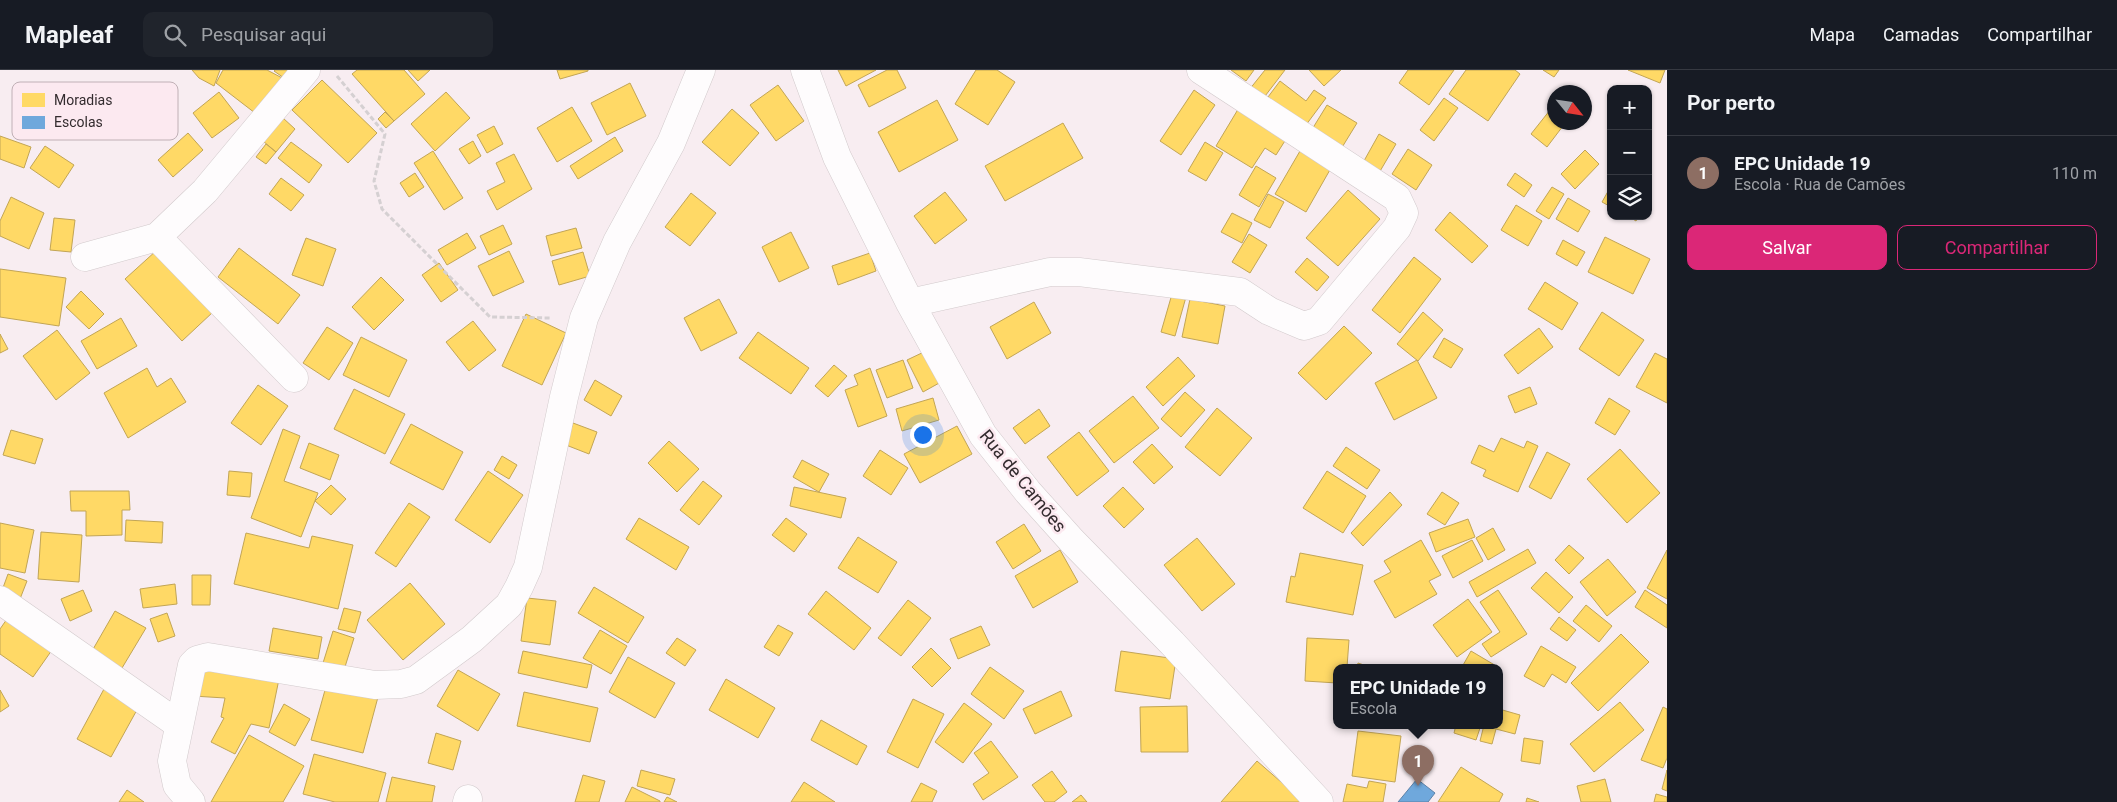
<!DOCTYPE html>
<html lang="pt">
<meta charset="utf-8">
<style>
:root{--surface:#171b24;--page:#20242c;--text:#f1f3f6;--muted:#9ea1a6;--line:#363941;--accent:#db2777}
body{margin:0;font-family:Roboto,sans-serif;background:var(--page);color:var(--text)}
.controls{position:absolute;right:15px;top:15px;display:grid;overflow:hidden;border-radius:10px;box-shadow:0 1px 4px #0004}
.controls button{width:45px;height:45px;display:grid;place-items:center;padding:0;border:0;border-bottom:1px solid var(--line);background:var(--surface);color:var(--text);font:25px sans-serif}
.compass{position:absolute;left:1547px;top:15px;width:45px;height:45px;border-radius:50%;background:var(--surface);box-shadow:0 1px 4px #0004;rotate:120deg}
.you{position:absolute;left:922px;top:364px;width:18px;height:18px;margin:-12px;border:4px solid #fff;border-radius:50%;background:#1a73e8;box-shadow:0 0 0 8px #1a73e833}
.badge{display:grid;place-items:center;width:32px;height:32px;border-radius:50%;background:var(--accent);color:#fff;font-size:16px;font-weight:700}
.pin{position:absolute;translate:-50% -41px;filter:drop-shadow(0 1px 2px #0008)}
.pin::after{content:'';position:absolute;top:26px;width:18px;height:15px;background:inherit;clip-path:polygon(0 0,100% 0,50% 100%)}
.popup{position:absolute;left:1333px;top:594px;width:170px;height:65px;box-sizing:border-box;display:grid;place-content:center;border-radius:10px;background:var(--surface);filter:drop-shadow(0 1px 4px #0005);font-size:16px;white-space:nowrap;color:var(--muted)}
.popup b{font-size:19px;color:var(--text)}
.popup::after{content:'';position:absolute;left:50%;top:100%;margin-left:-10px;border:10px solid transparent;border-top-color:var(--surface)}
.list{margin:0;padding:0;list-style:none}
h2{display:flex;justify-content:space-between;align-items:center;height:65px;margin:0;padding:0 20px;font-size:21px}
h2 small{font-size:16px;font-weight:400;color:var(--muted)}
.list li{display:grid;grid-template-columns:32px 1fr auto;gap:15px;align-items:center;box-sizing:border-box;height:75px;padding:0 20px;border-top:1px solid var(--line)}
.list b{display:block;font-size:19px;white-space:nowrap}
.list p{margin:0;font-size:16px;white-space:nowrap;color:var(--muted)}
.list em{font-size:16px;font-style:normal;color:var(--muted)}
.actions{display:flex;gap:10px;padding:15px 20px}
.actions a{flex:1;padding:11px 0;border:1px solid var(--accent);border-radius:10px;text-align:center;font-size:18px;color:var(--accent)}
.actions .main{background:var(--accent);color:#fff}
.icon{flex:none;width:28px;height:28px;fill:none;stroke:currentColor;stroke-width:2;stroke-linecap:round;stroke-linejoin:round}
.map{position:relative;flex:none;width:1667px;height:732px;overflow:hidden}
header{display:flex;align-items:center;gap:30px;box-sizing:border-box;height:70px;padding:0 25px;background:var(--surface);border-bottom:1px solid var(--line)}
header strong{font-size:24px}
nav{display:flex;gap:28px;margin-inline-start:auto;font-size:18px}
.search{width:350px;height:45px;background:var(--page);display:flex;align-items:center;gap:12px;box-sizing:border-box;padding:0 18px;border-radius:10px;color:var(--muted);font-size:19px}
main{display:flex}
aside{flex:1;background:var(--surface)}
.map>svg:first-child{display:block}
.homes{fill:#ffd966;stroke:#c2a555}
.schools{fill:#6fa8dc;stroke:#5d82a8}
.lines{fill:none;stroke-linecap:round;stroke-linejoin:round}
.street-casing{stroke:#d2cacc;stroke-width:29}
.path{stroke:#d5d0d2;stroke-width:3;stroke-dasharray:5 2.5;stroke-linecap:butt}
.street{stroke:#fefcfd;stroke-width:28}
.labels{text-anchor:middle;stroke-width:5;stroke-linejoin:round;paint-order:stroke}
.street-label{font-size:18px;fill:#332b2e;stroke:#fce9f0}
.key{fill:#fce9f0;stroke:#c0b0b6;stroke-width:1}
.key-label{font-size:14px;fill:#332b2e}
</style>
<header>
<strong>Mapleaf</strong>
<div class="search"><svg class="icon" aria-label="search" viewBox="0 0 24 24"><circle cx="10" cy="10" r="6"/><path d="M15 15l6 6"/></svg>Pesquisar aqui</div>
<nav><a>Mapa</a><a>Camadas</a><a>Compartilhar</a></nav>
</header>
<main>
<div class="map">
<svg width="1667" height="732" viewBox="0 0 1667 732">
<rect width="100%" height="100%" fill="#f8edf1"/>
<path class="homes" d="M192,0H220L214,16L199,8Z
M223,0H267L286,10L255,43L216,13Z
M291,0L294,15L274,1L275,0Z
M357,0H404L425,24L394,51L352,4Z
M408,0H430L418,11Z
M557,0H588V1L560,9Z
M838,0H876L846,16Z
M887,0H897L906,18L869,37L858,15Z
M976,0H997L1015,12L988,55L955,34Z
M1231,0H1254L1246,11Z
M1265,0H1285L1262,30L1249,20Z
M1309,0H1341L1324,16Z
M1408,0H1454L1429,35L1399,13Z
M1466,0H1515L1520,4L1488,51L1449,24Z
M1543,0H1559L1554,7Z
M1628,0H1665L1660,13Z
M322,10L377,63L348,93L292,40Z
M1280,11L1306,31L1314,20L1326,28L1303,59L1265,31Z
M630,13L646,46L607,65L591,33Z
M778,15L804,51L776,71L750,35Z
M1194,20L1215,35L1181,85L1160,71Z
M219,22L239,48L212,68L193,43Z
M446,22L470,48L435,81L411,54Z
M1444,28L1458,38L1434,71L1420,60Z
M937,30L958,70L899,102L878,62Z
M1327,35L1357,53L1341,79L1311,61Z
M1554,35V52H1566L1547,77L1531,64Z
M1240,36L1288,66L1276,85L1265,78L1252,98L1216,76Z
M572,37L592,71L557,92L537,58Z
M732,39L759,63L730,96L702,72Z
M385,42L394,51L386,58L378,49Z
M283,48L295,59L276,82L263,71Z
M1063,53L1083,88L1005,131L985,96Z
M494,56L503,74L487,83L477,65Z
M188,63L203,80L173,107L158,90Z
M1379,64L1396,74L1376,108L1360,98Z
M0,66L31,77L24,98L0,89Z
M615,67L623,81L578,109L570,96Z
M473,71L481,86L469,94L459,79Z
M291,72L322,95L309,113L278,88Z
M1205,72L1223,83L1206,111L1188,101Z
M266,74L276,82L266,94L256,87Z
M45,76L74,95L59,118L30,98Z
M1408,79L1432,95L1416,120L1392,104Z
M1585,80L1599,94L1575,119L1561,104Z
M433,81L463,128L444,140L414,93Z
M1300,81L1331,98L1306,142L1275,124Z
M514,84L532,119L497,140L487,121L505,112L496,93Z
M1256,96L1276,108L1259,137L1239,125Z
M415,103L424,117L409,127L400,113Z
M1515,103L1532,115L1524,127L1507,115Z
M281,108L304,125L291,141L269,124Z
M1611,116V137L1602,132Z
M1552,117L1564,124L1549,149L1536,141Z
M1348,120L1380,149L1338,196L1306,168Z
M945,122L967,150L935,174L914,146Z
M691,123L716,143L690,176L665,157Z
M1268,124L1284,132L1270,158L1254,150Z
M11,127L44,143L29,179L0,166V151Z
M1568,128L1590,141L1578,162L1556,149Z
M1516,135L1542,151L1528,176L1501,160Z
M1450,142L1488,176L1472,193L1435,160Z
M1232,143L1252,153L1242,173L1221,162Z
M1628,146H1639L1636,151Z
M54,148L75,150L71,182L50,180Z
M503,155L512,174L489,185L480,166Z
M576,158L582,178L551,186L546,166Z
M791,162L809,198L779,212L762,177Z
M467,163L476,178L447,195L438,180Z
M1249,164L1267,175L1250,203L1232,192Z
M1605,167L1650,189L1633,224L1588,202Z
M306,168L336,179L323,216L292,205Z
M1563,170L1585,182L1577,196L1556,184Z
M239,178L300,225L278,254L218,207Z
M157,180L213,242L182,271L125,209Z
M509,181L524,212L493,226L478,196Z
M583,182L590,206L559,215L552,191Z
M870,183L876,201L838,215L832,196Z
M1414,187L1441,209L1400,263L1372,240Z
M1307,188L1329,207L1317,221L1295,202Z
M439,193L458,220L441,232L422,205Z
M0,199L66,208L59,256L0,247Z
M381,207L404,230L374,260L352,237Z
M1545,212L1578,233L1562,260L1528,239Z
M81,221L104,244L89,259L66,237Z
M1172,224L1186,227L1175,266L1161,262Z
M719,229L737,263L701,281L684,248Z
M1190,229L1225,236L1218,274L1182,267Z
M1034,232L1051,263L1007,289L990,257Z
M1423,242L1443,260L1418,291L1397,274Z
M1602,242L1644,270L1619,306L1579,279Z
M526,244L566,263L542,315L502,296Z
M121,248L137,276L97,299L81,271Z
M473,251L496,280L469,301L446,272Z
M1344,256L1372,283L1326,330L1298,303Z
M327,257L353,273L329,310L303,293Z
M1539,258L1553,277L1518,304L1504,285Z
M57,260L90,303L56,330L23,286Z
M758,262L809,298L791,324L739,288Z
M0,264L8,279L0,283Z
M361,267L407,290L389,327L343,305Z
M1444,268L1463,279L1451,298L1433,287Z
M926,281L941,312L923,322L907,290Z
M1655,283L1667,289V333L1636,317Z
M1178,287L1195,306L1163,336L1146,317Z
M903,290L913,318L887,328L876,300Z
M1417,290L1437,328L1394,350L1375,313Z
M834,295L847,306L828,327L815,316Z
M147,298L157,317L171,308L186,332L128,368L104,323Z
M870,298L887,346L858,357L845,320L858,315L854,305Z
M595,310L622,326L611,346L584,330Z
M258,315L288,336L261,375L231,353Z
M1530,317L1537,334L1515,343L1508,326Z
M354,319L405,344L385,384L334,359Z
M1185,322L1205,340L1181,367L1161,349Z
M1133,326L1159,358L1114,393L1089,361Z
M933,328L939,350L902,361L896,339Z
M1609,328L1630,341L1615,365L1595,353Z
M1217,338L1252,368L1220,406L1185,377Z
M1039,339L1050,356L1025,374L1013,358Z
M573,353L597,362L589,384L566,375Z
M411,354L463,382L443,420L390,393Z
M957,356L972,384L920,413L904,384Z
M283,359L300,366L284,411L318,423L301,467L251,448Z
M11,360L43,369L35,394L3,385Z
M1079,362L1109,401L1077,426L1047,387Z
M1501,368L1524,378L1527,371L1538,376L1518,422L1483,406L1486,400L1471,393L1479,375L1494,382Z
M669,371L699,399L677,422L648,393Z
M309,373L339,385L330,410L300,398Z
M1152,374L1173,397L1154,414L1133,392Z
M1346,377L1380,400L1367,419L1333,396Z
M1620,379L1660,423L1627,453L1587,409Z
M880,380L908,398L891,425L863,406Z
M1547,382L1570,394L1551,429L1529,417Z
M502,386L517,395L509,409L494,400Z
M802,390L829,404L819,422L793,407Z
M229,401L252,403L250,427L227,425Z
M488,401L523,425L490,473L455,450Z
M1327,401L1366,426L1343,463L1303,438Z
M703,411L722,426L699,455L680,440Z
M331,415L346,429L331,445L315,431Z
M794,417L846,428L841,448L790,436Z
M1123,417L1144,439L1124,458L1103,436Z
M70,421H129L130,440H122V465L86,466V441H71Z
M1390,422L1402,435L1363,476L1351,463Z
M1442,422L1459,433L1445,455L1427,444Z
M409,433L430,447L396,497L375,483Z
M639,448L689,477L676,500L626,469Z
M786,448L807,464L794,482L772,465Z
M1468,449L1475,467L1436,482L1429,463Z
M126,450L163,452L162,473L125,471Z
M0,453L34,460L25,503L0,498Z
M1024,454L1041,481L1013,499L996,472Z
M1493,458L1505,480L1488,490L1476,468Z
M41,462L82,465L79,512L38,509Z
M246,463L309,478L312,466L353,475L338,539L234,514Z
M858,467L897,492L878,523L838,498Z
M1197,468L1235,514L1202,541L1164,495Z
M1421,470L1441,505L1429,511L1437,524L1395,548L1374,511L1391,502L1384,491Z
M1472,470L1483,491L1453,508L1442,486Z
M1569,475L1584,488L1569,504L1555,490Z
M1528,479L1536,493L1477,527L1469,512Z
M1060,480L1078,512L1033,538L1015,506Z
M1667,480V529L1647,518Z
M1300,483L1363,495L1353,545L1286,532L1291,506L1295,507Z
M1608,489L1636,522L1607,546L1580,512Z
M1546,502L1573,527L1559,543L1531,518Z
M8,504L27,511L18,534L0,526Z
M192,505H211L210,535H192Z
M410,513L445,554L403,590L367,550Z
M175,514L177,534L143,538L140,519Z
M594,517L644,547L628,573L578,543Z
M83,520L92,541L70,551L61,529Z
M1498,520L1527,564L1491,587L1482,574L1500,562L1480,532Z
M1645,520L1667,535V558L1635,537Z
M826,521L871,558L854,580L808,544Z
M527,528L556,531L550,575L521,571Z
M1468,529L1492,562L1457,587L1433,555Z
M908,530L931,548L901,586L878,568Z
M1586,535L1612,556L1599,572L1573,551Z
M344,538L361,542L355,563L338,559Z
M115,541L146,558L122,598L92,581Z
M167,543L175,566L158,572L150,549Z
M1559,547L1576,560L1567,571L1550,559Z
M7,549L52,580L33,607L0,584V559Z
M778,555L793,563L779,586L764,577Z
M981,556L990,575L958,589L950,569Z
M273,558L322,567L318,589L269,581Z
M600,560L627,576L611,604L583,588Z
M333,561L354,568L344,600L323,593Z
M1621,564L1649,592L1598,641L1571,613Z
M677,568L696,580L685,596L666,583Z
M1307,568L1349,570L1347,597H1337V613L1305,611Z
M1541,576L1576,597L1566,613L1552,604L1544,617L1524,606Z
M931,578L951,598L932,617L912,597Z
M523,581L592,595L587,618L518,603Z
M1121,581L1176,589L1170,629L1115,621Z
M1471,581L1498,597H1462Z
M628,587L675,613L655,648L609,622Z
M1358,593L1370,597H1357Z
M196,596L279,609L269,658L251,654L235,684L211,672L224,648L221,647L225,628L193,626Z
M990,597L1024,621L1004,649L971,624Z
M458,600L500,624L478,661L437,636Z
M726,609L775,638L758,668L709,640Z
M327,613L378,627L363,683L311,670Z
M104,619L138,638L111,687L77,669Z
M0,620L9,636L0,642Z
M1061,621L1072,646L1035,664L1023,639Z
M524,622L598,638L590,672L517,656Z
M913,629L944,644L918,698L887,682Z
M1620,632L1644,660L1594,702L1570,674Z
M964,633L992,654L963,693L935,672Z
M284,634L310,649L295,676L269,662Z
M1187,636L1188,682H1141L1140,637Z
M1663,637L1667,639V688L1663,698L1641,690Z
M1499,639L1520,645L1515,664L1496,659L1492,674L1480,671L1484,655H1499Z
M821,650L867,676L857,695L811,670Z
M1456,655H1481L1476,670L1454,663Z
M1358,661L1401,666L1395,712L1352,706Z
M436,663L461,671L453,700L428,693Z
M249,665L304,696L283,732H211Z
M1524,668L1543,671L1540,694L1521,691Z
M991,671L1018,707L983,730L973,714L989,703L974,683Z
M314,684L386,703L378,732H335L303,724Z
M1257,691L1304,732H1221Z
M1461,697L1503,724L1499,732H1438Z
M641,700L675,709L670,725L637,716Z
M1667,700V721L1662,719Z
M1052,701L1067,722L1054,732H1045L1032,715Z
M583,705L605,711L599,732H575Z
M392,707L435,716L432,732H386Z
M1605,709L1611,732H1581L1577,716Z
M1369,711L1386,714L1383,732H1343L1347,714L1367,718Z
M804,712L835,732H791Z
M921,713L937,721L932,732H911Z
M632,717L660,731V732H625Z
M127,720L144,732H119Z
M1656,724L1667,727V732H1654Z
M1081,725L1087,732H1072Z
M667,727L677,732H664Z
M1527,728L1539,732H1526Z"/>
<path class="schools" d="M1417,709L1435,723L1428,732H1398Z"/>
<g class="lines">
<g class="street-casing">
<path id="street" d="M805,0L837,87L910,233L983,365L1028,422L1072,471L1172,573L1319,732
M157,167L294,308
M85,187L157,167L205,121L306,0
M910,233L1050,202H1079L1240,222L1269,241L1304,256L1319,251L1397,158L1404,143L1397,128L1201,0
M0,530L178,654
M191,732L177,715L172,691L192,595L197,590L208,587L375,615L401,614L416,610L472,569L509,535L519,517L528,497L564,327L584,248L617,172L671,73L701,0
M467,732L468,729"/>
</g>
<path class="path" d="M337,6L385,64L374,111L382,139L490,247L551,248"/>
<use href="#street" class="street"/>
</g>
<g class="labels">
<g class="street-label">
<text transform="translate(1023 411) rotate(51)" y="6">Rua de Camões</text>
</g>
</g>
<rect x="12" y="12" width="166" height="58" rx="8" class="key"/>
<rect x="22" y="23" width="23" height="14" fill="#ffd966"/>
<rect x="22" y="46" width="23" height="13" fill="#6fa8dc"/>
<g class="key-label">
<text x="54" y="35">Moradias</text>
<text x="54" y="57">Escolas</text>
</g>
</svg>
<div class="controls">
<button>+</button>
<button>−</button>
<button><svg class="icon" aria-label="layers" viewBox="0 0 24 24"><path d="M12 4l9 5-9 5-9-5zM3 14l9 5 9-5"/></svg></button>
</div>
<svg class="compass" viewBox="-18 -18 36 36"><path d="M0-13l5 13h-10z" fill="#e53935"/><path d="M0 13l5-13h-10z" fill="#9ea1a6"/></svg>
<div class="you"></div>
<div class="pin badge" style="left:1418px;top:716px;background:#8d6e63">1</div>
<div class="popup"><b>EPC Unidade 19</b>Escola</div>
</div>
<aside>
<h2>Por perto<small></small></h2>
<ul class="list">
<li><span class="badge" style="background:#8d6e63">1</span><div><b>EPC Unidade 19</b><p>Escola · Rua de Camões</p></div><em>110 m</em></li>
</ul>
<div class="actions"><a class="main">Salvar</a><a>Compartilhar</a></div>
</aside>
</main>
